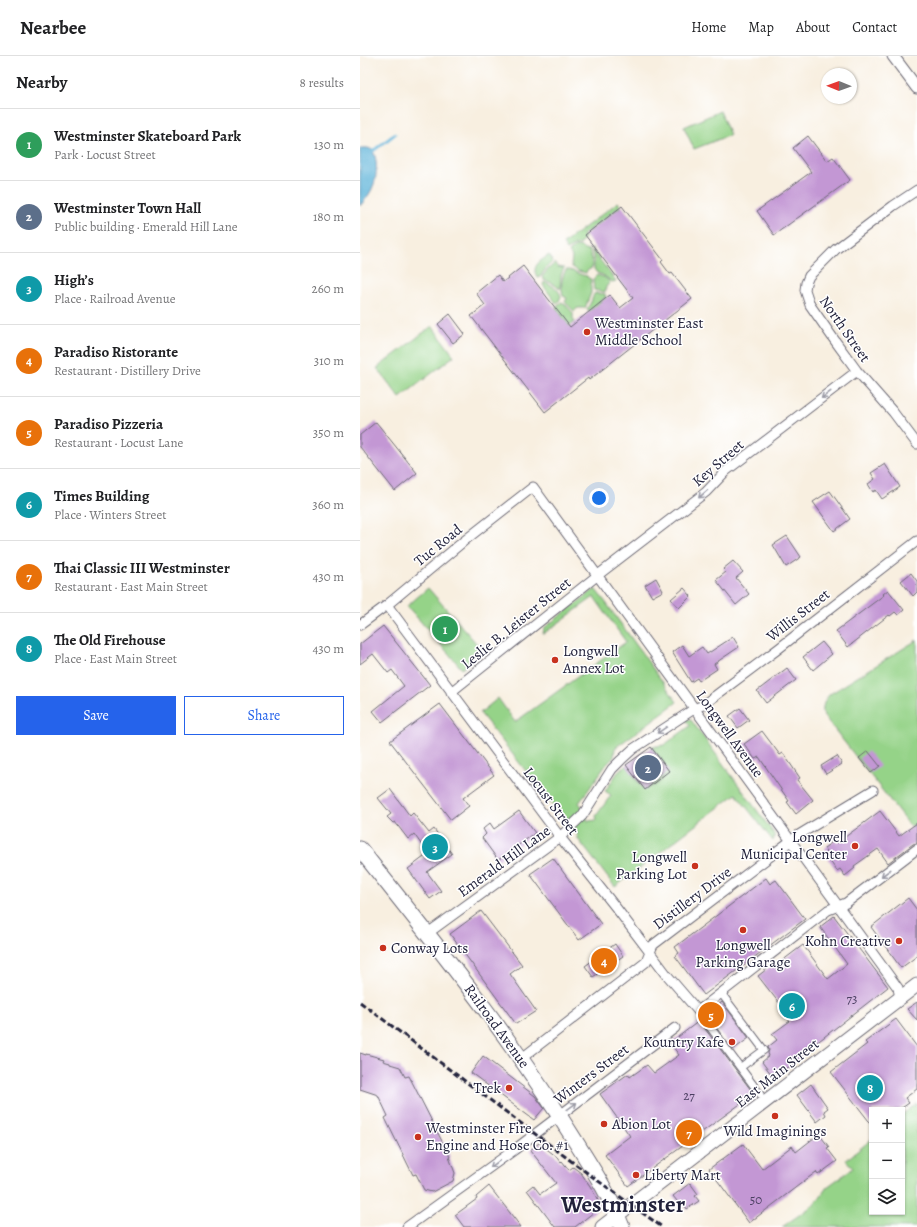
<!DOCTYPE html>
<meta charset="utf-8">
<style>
:root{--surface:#fff;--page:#f2f2f2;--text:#202124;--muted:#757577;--line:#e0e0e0;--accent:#2563eb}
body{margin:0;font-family:Alegreya,serif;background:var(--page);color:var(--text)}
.controls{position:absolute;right:12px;bottom:12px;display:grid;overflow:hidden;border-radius:0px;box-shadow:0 1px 3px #0004}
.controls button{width:36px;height:36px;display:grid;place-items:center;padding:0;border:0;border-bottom:1px solid var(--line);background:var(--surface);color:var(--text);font:20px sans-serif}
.compass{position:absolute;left:461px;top:12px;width:36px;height:36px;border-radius:50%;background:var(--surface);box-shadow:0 1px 3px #0004;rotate:271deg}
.you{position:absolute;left:239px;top:442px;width:14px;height:14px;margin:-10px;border:3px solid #fff;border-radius:50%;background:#1a73e8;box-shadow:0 0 0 6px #1a73e833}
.badge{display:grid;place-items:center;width:26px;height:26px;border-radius:50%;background:var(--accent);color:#fff;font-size:13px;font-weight:700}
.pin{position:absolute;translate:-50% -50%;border:2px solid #fff;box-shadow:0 1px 4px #0006}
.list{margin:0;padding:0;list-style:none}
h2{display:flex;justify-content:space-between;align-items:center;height:52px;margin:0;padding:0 16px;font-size:17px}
h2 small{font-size:13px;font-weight:400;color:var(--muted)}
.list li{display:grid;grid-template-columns:26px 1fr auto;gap:12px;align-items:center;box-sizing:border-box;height:72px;padding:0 16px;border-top:1px solid var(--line)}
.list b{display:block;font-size:15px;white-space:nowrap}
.list p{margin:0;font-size:13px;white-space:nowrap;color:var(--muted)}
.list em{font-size:13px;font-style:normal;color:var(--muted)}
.actions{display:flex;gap:8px;padding:12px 16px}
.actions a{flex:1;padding:9px 0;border:1px solid var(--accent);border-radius:0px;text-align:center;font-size:14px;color:var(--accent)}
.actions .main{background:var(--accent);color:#fff}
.icon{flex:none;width:22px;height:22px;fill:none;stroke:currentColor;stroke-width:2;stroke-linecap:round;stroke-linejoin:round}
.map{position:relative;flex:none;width:557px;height:1171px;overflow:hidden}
header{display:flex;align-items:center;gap:24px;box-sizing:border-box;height:56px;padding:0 20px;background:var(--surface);border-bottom:1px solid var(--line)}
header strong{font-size:19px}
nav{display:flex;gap:22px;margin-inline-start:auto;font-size:14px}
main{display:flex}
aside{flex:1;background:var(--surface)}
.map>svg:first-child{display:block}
.green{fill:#95d388;stroke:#5c7a62}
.water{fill:#5cb2d8;stroke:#3f6a8a}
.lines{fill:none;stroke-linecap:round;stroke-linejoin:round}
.stream{stroke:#5cb2d8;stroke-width:3}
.building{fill:#c397d4}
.pedestrian-casing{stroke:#6d6a75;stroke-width:9}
.minor-casing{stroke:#6d6a75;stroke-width:11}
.tertiary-casing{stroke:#6d6a75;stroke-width:13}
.secondary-casing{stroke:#6d6a75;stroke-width:15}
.trunk-casing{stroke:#6d6a75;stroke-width:17}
.pedestrian{stroke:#fff;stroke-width:7}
.minor{stroke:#fff;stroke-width:9}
.tertiary{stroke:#fff;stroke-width:11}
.secondary{stroke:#fff;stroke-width:13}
.trunk{stroke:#fff;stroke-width:15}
.rail{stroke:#22223b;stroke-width:3;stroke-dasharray:6 3;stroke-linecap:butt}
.oneway{stroke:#9c9ca7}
.poi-dot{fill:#c8321e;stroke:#fff;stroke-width:1.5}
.labels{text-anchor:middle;stroke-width:3;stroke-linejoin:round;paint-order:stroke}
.number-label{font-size:13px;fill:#4a3f61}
.poi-label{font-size:15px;fill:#22223b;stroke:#fff;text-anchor:start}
.street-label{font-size:15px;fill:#22223b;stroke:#fff}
.town-label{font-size:23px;font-weight:bold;fill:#22223b;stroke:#fff}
</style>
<header>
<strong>Nearbee</strong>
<nav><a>Home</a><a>Map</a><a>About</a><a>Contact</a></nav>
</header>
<main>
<aside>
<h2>Nearby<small>8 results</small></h2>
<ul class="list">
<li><span class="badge" style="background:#2e9e5b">1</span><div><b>Westminster Skateboard Park</b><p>Park · Locust Street</p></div><em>130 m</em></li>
<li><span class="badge" style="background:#5c6f8a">2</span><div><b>Westminster Town Hall</b><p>Public building · Emerald Hill Lane</p></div><em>180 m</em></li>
<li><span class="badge" style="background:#0f9aa8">3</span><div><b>High’s</b><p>Place · Railroad Avenue</p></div><em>260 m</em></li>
<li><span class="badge" style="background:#e8710a">4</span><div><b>Paradiso Ristorante</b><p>Restaurant · Distillery Drive</p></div><em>310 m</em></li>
<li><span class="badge" style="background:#e8710a">5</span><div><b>Paradiso Pizzeria</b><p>Restaurant · Locust Lane</p></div><em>350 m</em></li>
<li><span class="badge" style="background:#0f9aa8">6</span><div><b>Times Building</b><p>Place · Winters Street</p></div><em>360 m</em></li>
<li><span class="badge" style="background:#e8710a">7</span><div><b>Thai Classic III Westminster</b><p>Restaurant · East Main Street</p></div><em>430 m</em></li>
<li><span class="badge" style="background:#0f9aa8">8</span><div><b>The Old Firehouse</b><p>Place · East Main Street</p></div><em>430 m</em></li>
</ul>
<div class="actions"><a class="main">Save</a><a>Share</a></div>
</aside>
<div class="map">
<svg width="557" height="1171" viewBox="0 0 557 1171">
<rect width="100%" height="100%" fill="#fff"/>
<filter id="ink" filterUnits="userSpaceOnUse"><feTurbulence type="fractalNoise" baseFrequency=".025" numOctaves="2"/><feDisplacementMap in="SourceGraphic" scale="8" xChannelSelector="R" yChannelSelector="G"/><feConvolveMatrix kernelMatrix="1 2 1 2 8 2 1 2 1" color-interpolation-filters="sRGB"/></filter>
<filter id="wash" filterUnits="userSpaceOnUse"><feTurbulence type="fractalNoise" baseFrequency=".012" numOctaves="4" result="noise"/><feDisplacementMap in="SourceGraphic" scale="16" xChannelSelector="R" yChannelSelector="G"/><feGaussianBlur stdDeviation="0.9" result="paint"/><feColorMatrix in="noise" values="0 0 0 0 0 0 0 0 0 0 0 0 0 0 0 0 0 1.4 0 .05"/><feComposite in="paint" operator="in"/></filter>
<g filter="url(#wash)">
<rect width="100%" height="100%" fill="#f8efe0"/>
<path class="green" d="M360,55L370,79L334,93L324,71Z
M258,146L261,150L223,179L225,182L222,185L220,188L214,190L207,194L203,188Z
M220,190L224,194H229L232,202V212L228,214L226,217L218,215L211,210L212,201L209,196L215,191Z
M231,192L256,225L252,226L243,219L237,217L234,213V202Z
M189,199L193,205L186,212L181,220L177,221C171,210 180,205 189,199Z
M195,207L198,211L204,212L201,219L200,233L192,227L184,224L182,221L188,213Z
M206,214C212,213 219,219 227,220L228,222L231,223V237L225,252H218L214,255L205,246L207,242L203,240C201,232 201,221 206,214Z
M237,219L244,221L250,226L246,231L245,236L234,234L233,223Z
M184,226C192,229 198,232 201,240L199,245L196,247L183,229Z
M235,237L245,238L246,241L229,255L227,253L231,246L234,238Z
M201,246L204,247L213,257V263L215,266L209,270L196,252Z
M72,270L94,300L40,342L17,312Z
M68,532L123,595L102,613L47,550Z
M235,533L244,544L317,646L255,692L254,701L246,709L219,747L221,749L228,765L237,764L236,760L251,739L245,735L258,716L266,709L285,734L309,715L291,691L304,689L330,670L326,664L327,663L331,664L415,779L413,785L376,738L255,831L218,783C217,774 212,765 203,762L120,657L138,642L155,666L266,586L234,541L183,578L184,572Z
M557,584V767L551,771L464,660C461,652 464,644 470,638Z
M557,1047V1171H422L455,1148L467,1131L493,1112L486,1104L512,1083V1156H542V1059Z"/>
<path class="water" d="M0,92C4,92 9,91 12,94C18,100 17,121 14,128C11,137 6,143 0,150Z"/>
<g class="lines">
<path class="stream" d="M13,95L35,78"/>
</g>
<g id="blocks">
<path class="building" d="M448,80L467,105L473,101L490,124L414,179L397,155L451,116L433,92Z
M262,150L303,204L301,206L310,218L312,217L332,243L229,324L228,322L185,356L111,260L125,249L116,237L138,219L143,226L163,210L210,271L250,239L260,252L273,242L225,179Z
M90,258L105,278L93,287L78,268Z
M16,366L57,417L35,435L0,391V379Z
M525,408L540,431L522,443L516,434L513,436L508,428L515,423L511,417Z
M470,435L490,463L474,475L453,446Z
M427,480L441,501L426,511L413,489Z
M373,505L383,516L376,522L389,538L376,549L356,524L366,516L363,513Z
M551,517L557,525V536L553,540L541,525Z
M296,522L303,535L292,541L285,529Z
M324,532L331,540L319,552L311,543Z
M528,534L544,554L538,559L535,556L530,560L529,559L488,591L476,575L524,539L523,538Z
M23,570L70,629L22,666L13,655L44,630L32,614L28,617L13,598L0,608V588Z
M373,581L379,591L354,608L357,613L339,625L337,622L331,626L312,596L322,589L329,600L342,591L347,598Z
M462,586L472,598L453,614L443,601Z
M427,612L436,624L406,647L397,635Z
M80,648L134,719L103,742L109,750L91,764L30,685Z
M380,652L389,664L378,672L369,660Z
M402,675L420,699L423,697L440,722L437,724L453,744L436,758L427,746L429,745L399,701L395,703L384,688Z
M291,691L309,715L285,734L266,709Z
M508,695L520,710L511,717L499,702Z
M477,700L482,708L466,718L461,710Z
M30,733L50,760L53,757L69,777L74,773L92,798L67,816L81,835L70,843L48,813L68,798L54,778L48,783L35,766L33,767L27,761L31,758L18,742Z
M159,755L175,777L138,804L122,782L126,778L123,773L130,767L134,773Z
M520,755L539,780L557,767V787L553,788L528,807L518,793L494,810L495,812L485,820L480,813L477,815L467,801L469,799L464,792L475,784L477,787Z
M193,802L241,868L219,884L170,818Z
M406,822L410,828L416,824L445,863L344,939L315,900L319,897L315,891Z
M548,842L557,854V900L541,912L511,871Z
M121,855L162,909L150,918L176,955L156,968L90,878Z
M474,860L528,931L441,999L442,1001L414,1022L402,1006L409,1000L408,997L409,994L408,991L417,984L412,978L430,965L428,963L430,961L398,920L412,909L414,911L443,889L468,923L487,908L460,871Z
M255,888L263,900L233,921L225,910Z
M362,946L389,982L373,994L346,958Z
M557,946V964L547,953Z
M536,963L557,991V1033L545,1042L549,1047L539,1054H512V1069L471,1016L507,988L505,986Z
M339,965L394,1038L268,1130L245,1099L270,1080L240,1038L268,1018L270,1021L287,1009L294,1017L319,999L310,987Z
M0,997L6,999V998L24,1003L23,1005L30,1007V1008L40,1011L45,1021L49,1020L90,1101H89L95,1117L93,1125L72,1136L64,1134L56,1118L53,1119L25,1062L28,1060L18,1039L0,1033Z
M123,1000L175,1040L184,1052L174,1064L111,1017Z
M451,1028L468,1052L464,1055L466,1059L457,1066L437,1039Z
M459,1078L469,1091L467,1092L477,1105L458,1119L456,1116L389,1167L349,1113L383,1088L402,1113L432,1090L436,1096Z
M179,1087L197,1101L201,1106L202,1105L209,1114L213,1111L221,1117L230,1130L240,1148L237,1150L239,1152L215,1171H195L167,1134L173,1129L180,1138L196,1127L170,1094Z
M330,1127L338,1138L335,1140L339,1145L327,1153L324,1148L321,1150L313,1140Z
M129,1130L161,1171H104L95,1159L117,1143L116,1141Z"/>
</g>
</g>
<g filter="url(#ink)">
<use href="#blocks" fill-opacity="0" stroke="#6d6a75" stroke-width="1"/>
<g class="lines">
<g class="pedestrian-casing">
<path id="pedestrian" d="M361,937L404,994L381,1011
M338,955L400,1038"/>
</g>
<g class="minor-casing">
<path id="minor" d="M557,134L533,150L476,193L449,220L446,227L445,234L450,249L473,282L497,315L533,356L557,388
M27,549L200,781L257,853L307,919L338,955L468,854L486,847L557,793
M0,569L27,549L104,485L173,431L538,932L540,942
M91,636L238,519L346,436L366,415L497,315
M68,877L200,781L222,760L252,713L261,704L273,693L334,653L343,649L418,593L557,485
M162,1002L286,906L293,889L437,780L513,734
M47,1171L154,1094L315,972"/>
</g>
<g class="tertiary-casing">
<path id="tertiary" d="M533,0L557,32"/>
</g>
<g class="secondary-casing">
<path id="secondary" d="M242,1171L557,929"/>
</g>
<g class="trunk-casing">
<path id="trunk" d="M0,793C75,887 151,981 214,1083C232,1112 250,1139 262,1171"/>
</g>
<use href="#pedestrian" class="pedestrian"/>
<use href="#minor" class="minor"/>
<use href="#tertiary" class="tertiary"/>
<use href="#secondary" class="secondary"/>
<use href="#trunk" class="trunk"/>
<path class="rail" d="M0,946L219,1111L302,1171"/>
</g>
<defs><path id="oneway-shaft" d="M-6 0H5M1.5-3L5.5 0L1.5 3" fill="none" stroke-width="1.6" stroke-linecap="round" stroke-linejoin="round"/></defs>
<g class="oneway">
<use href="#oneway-shaft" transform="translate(466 339) rotate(143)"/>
<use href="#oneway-shaft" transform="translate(343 438) rotate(139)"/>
<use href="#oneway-shaft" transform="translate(302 674) rotate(146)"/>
<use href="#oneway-shaft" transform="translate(526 817) rotate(143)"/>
<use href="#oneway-shaft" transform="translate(212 1050) rotate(-36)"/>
<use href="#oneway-shaft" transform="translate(135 1108) rotate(143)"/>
</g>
</g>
<g class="poi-dot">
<circle cx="227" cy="276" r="4"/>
<circle cx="195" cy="604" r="4"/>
<circle cx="495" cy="790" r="4"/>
<circle cx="335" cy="810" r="4"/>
<circle cx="383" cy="874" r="4"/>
<circle cx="539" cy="885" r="4"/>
<circle cx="23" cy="892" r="4"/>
<circle cx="372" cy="986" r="4"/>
<circle cx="149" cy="1032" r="4"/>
<circle cx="415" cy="1060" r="4"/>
<circle cx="244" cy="1068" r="4"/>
<circle cx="58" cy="1081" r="4"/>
<circle cx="276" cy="1119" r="4"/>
</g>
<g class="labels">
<g class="number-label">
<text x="492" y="947">73</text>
<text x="329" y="1044">27</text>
<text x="396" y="1148">50</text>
</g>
<g class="poi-label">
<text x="235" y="272">Westminster East<tspan x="235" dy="17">Middle School</tspan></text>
<text x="203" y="600">Longwell<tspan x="203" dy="17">Annex Lot</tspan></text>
<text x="487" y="786" text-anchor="end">Longwell<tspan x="487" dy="17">Municipal Center</tspan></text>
<text x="327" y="806" text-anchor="end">Longwell<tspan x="327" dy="17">Parking Lot</tspan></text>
<text x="531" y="890" text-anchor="end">Kohn Creative</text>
<text x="383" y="894" text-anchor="middle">Longwell<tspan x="383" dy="17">Parking Garage</tspan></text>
<text x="31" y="897">Conway Lots</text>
<text x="364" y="991" text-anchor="end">Kountry Kafe</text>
<text x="141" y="1037" text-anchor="end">Trek</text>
<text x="252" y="1073">Abion Lot</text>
<text x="66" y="1077">Westminster Fire<tspan x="66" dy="17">Engine and Hose Co. #1</tspan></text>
<text x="415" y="1080" text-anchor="middle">Wild Imaginings</text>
<text x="284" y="1124">Liberty Mart</text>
</g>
<g class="street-label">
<text transform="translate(485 273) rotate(55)" y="5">North Street</text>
<text transform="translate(358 407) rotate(-41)" y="5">Key Street</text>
<text transform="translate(78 489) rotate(-39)" y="5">Tuc Road</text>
<text transform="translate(438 559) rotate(-38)" y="5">Willis Street</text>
<text transform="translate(156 567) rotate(-39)" y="5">Leslie B. Leister Street</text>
<text transform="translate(370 678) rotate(54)" y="5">Longwell Avenue</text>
<text transform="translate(191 745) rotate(53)" y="5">Locust Street</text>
<text transform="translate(144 805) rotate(-36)" y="5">Emerald Hill Lane</text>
<text transform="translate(332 842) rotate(-37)" y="5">Distillery Drive</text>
<text transform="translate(137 970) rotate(54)" y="5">Railroad Avenue</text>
<text transform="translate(417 1017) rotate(-38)" y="5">East Main Street</text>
<text transform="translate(231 1018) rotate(-37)" y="5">Winters Street</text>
</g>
<g class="town-label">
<text x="263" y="1156">Westminster</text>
</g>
</g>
</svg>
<div class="controls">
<button>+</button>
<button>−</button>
<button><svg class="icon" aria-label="layers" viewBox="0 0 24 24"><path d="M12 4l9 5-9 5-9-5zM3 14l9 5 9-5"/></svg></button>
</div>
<svg class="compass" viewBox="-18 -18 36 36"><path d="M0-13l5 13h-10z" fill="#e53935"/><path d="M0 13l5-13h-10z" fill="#757577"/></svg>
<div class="you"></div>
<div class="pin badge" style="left:85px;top:573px;background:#2e9e5b">1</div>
<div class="pin badge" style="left:288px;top:712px;background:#5c6f8a">2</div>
<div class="pin badge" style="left:75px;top:791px;background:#0f9aa8">3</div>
<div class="pin badge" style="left:244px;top:905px;background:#e8710a">4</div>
<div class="pin badge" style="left:351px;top:959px;background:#e8710a">5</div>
<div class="pin badge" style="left:432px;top:950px;background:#0f9aa8">6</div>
<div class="pin badge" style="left:329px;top:1077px;background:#e8710a">7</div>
<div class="pin badge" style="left:510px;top:1032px;background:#0f9aa8">8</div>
</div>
</main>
